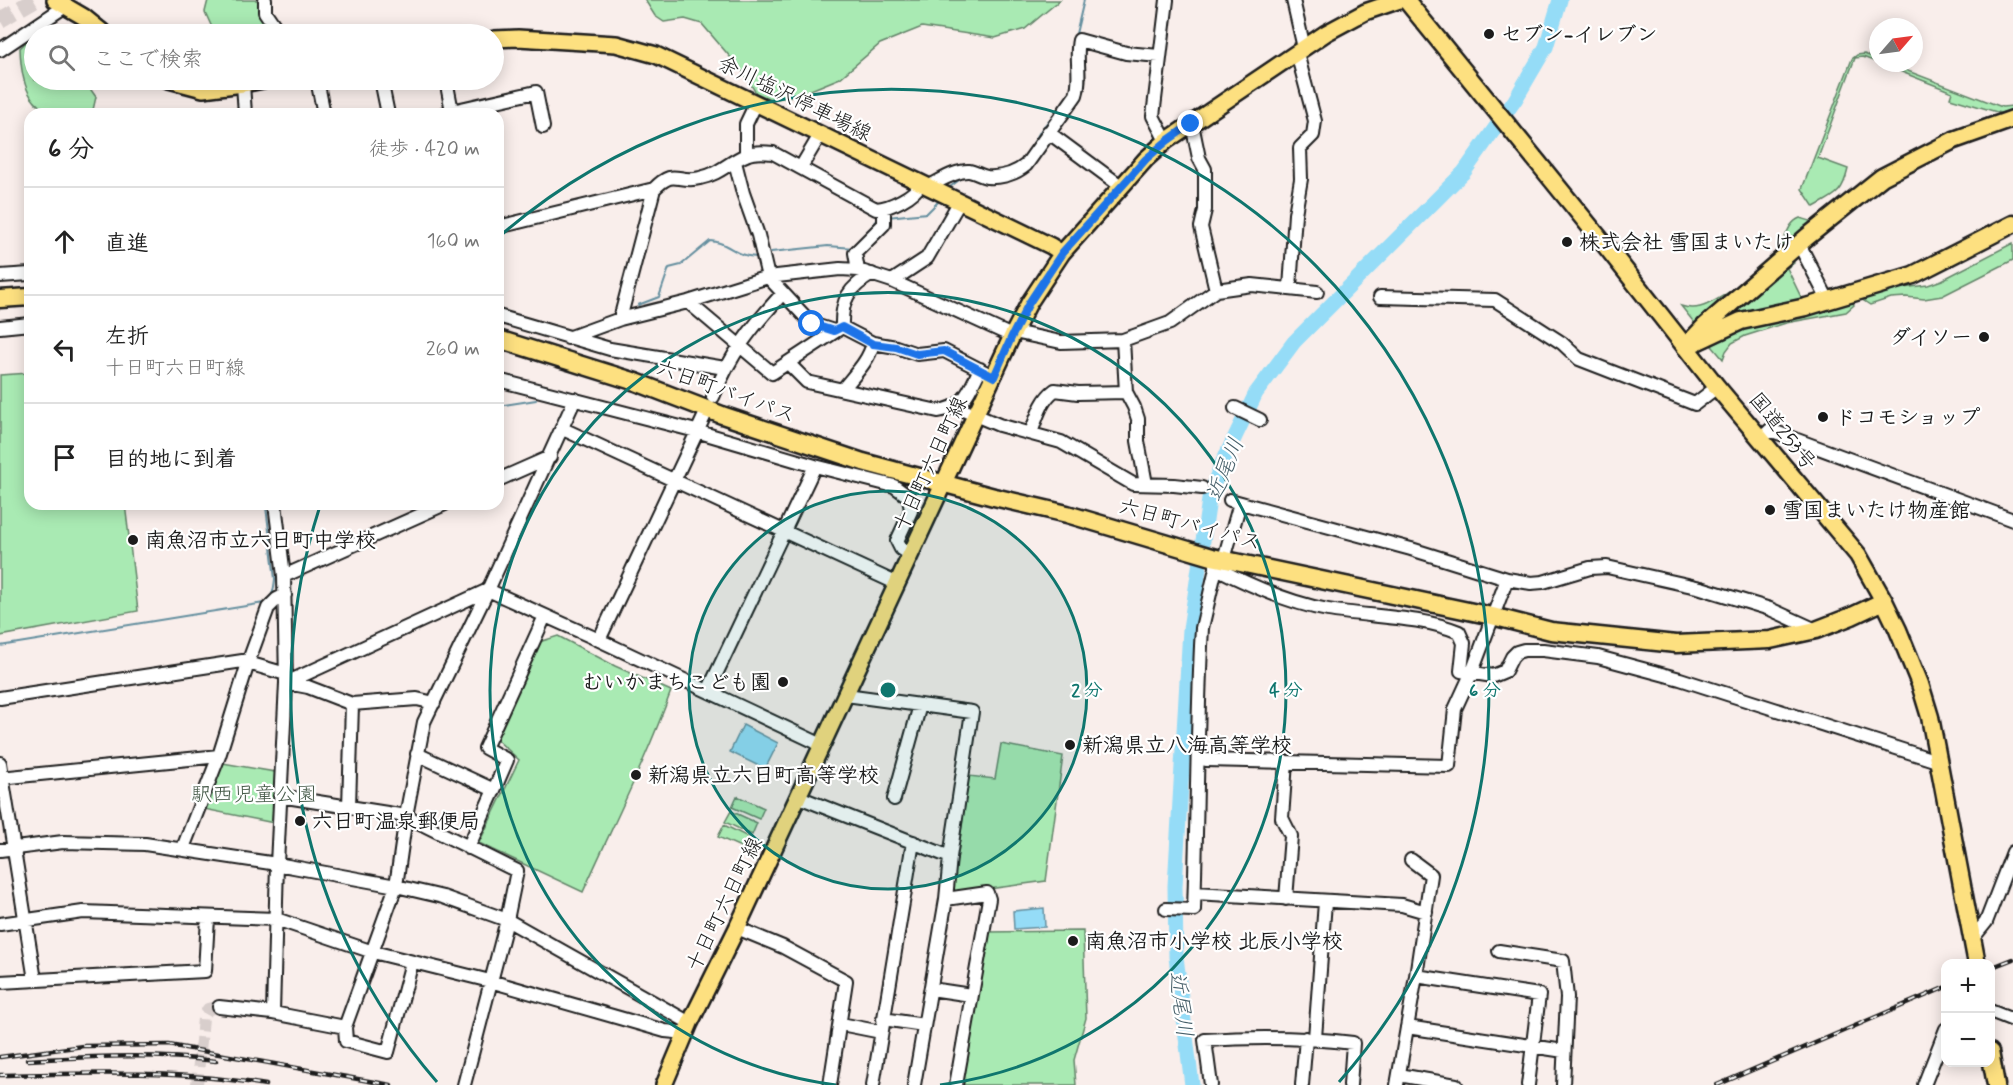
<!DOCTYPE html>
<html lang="ja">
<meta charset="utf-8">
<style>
:root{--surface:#fff;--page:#f6f6f6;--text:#222;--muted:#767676;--line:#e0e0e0}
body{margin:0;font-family:Mynerve,"Klee One",sans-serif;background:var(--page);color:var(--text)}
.controls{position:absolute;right:18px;bottom:18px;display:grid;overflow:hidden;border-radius:12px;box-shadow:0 3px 15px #0003}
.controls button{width:54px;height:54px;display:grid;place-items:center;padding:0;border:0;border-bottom:2px solid var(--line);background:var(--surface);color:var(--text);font:30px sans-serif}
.compass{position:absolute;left:1869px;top:18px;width:54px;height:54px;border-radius:50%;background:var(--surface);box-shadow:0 3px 15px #0003;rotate:62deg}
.stop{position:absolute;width:18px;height:18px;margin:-14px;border:4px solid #1a73e8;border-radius:50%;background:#fff}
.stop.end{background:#1a73e8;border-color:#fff;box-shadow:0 2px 6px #0008}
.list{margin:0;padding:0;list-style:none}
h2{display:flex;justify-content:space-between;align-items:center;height:78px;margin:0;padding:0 24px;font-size:26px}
h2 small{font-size:20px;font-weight:400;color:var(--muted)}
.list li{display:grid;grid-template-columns:39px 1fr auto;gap:18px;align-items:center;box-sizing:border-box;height:108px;padding:0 24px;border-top:2px solid var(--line)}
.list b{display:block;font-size:22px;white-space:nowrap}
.list p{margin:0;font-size:20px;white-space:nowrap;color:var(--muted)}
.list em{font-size:20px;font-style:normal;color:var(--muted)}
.icon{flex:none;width:33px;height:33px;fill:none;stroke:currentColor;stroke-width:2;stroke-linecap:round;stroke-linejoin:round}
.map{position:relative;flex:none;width:2013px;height:1085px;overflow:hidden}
.search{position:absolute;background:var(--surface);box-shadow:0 3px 15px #0003;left:24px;top:24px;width:480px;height:66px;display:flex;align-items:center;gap:15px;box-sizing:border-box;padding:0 21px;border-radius:33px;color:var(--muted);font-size:22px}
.panel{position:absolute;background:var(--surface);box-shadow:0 3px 15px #0003;left:24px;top:108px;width:480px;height:402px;border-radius:18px}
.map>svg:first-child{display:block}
.green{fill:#a9eab3;stroke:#628368;stroke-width:1.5}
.water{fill:#95dcf7;stroke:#658f9f;stroke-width:1.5}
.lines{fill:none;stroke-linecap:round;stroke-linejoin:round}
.stream{stroke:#658f9f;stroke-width:2}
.river{stroke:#95dcf7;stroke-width:15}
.minor-tunnel{stroke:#d8cecc;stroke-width:12;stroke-dasharray:12 6;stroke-linecap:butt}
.highway-tunnel{stroke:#d8cecc;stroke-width:16;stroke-dasharray:16 8;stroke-linecap:butt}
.minor-casing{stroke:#1c1c1c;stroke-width:16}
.major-casing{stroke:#1c1c1c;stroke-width:20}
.highway-casing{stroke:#1c1c1c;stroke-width:21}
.minor{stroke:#fff;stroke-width:12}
.major{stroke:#fde080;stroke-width:15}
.highway{stroke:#fde080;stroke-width:16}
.rail-casing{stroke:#1c1c1c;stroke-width:4.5}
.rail{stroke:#fff;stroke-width:2;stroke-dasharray:7;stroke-linecap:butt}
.route{stroke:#1a73e8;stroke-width:8}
.ring{fill:none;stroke:#0f766e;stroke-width:3}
.poi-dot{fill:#1c1c1c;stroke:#fff;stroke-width:2}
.labels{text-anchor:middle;stroke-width:4.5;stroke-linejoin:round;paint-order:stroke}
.poi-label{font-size:21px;font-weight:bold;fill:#1c1c1c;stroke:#fff;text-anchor:start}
.street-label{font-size:21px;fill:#1c1c1c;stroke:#fff}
.park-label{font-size:21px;fill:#465a49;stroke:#fff}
.water-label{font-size:22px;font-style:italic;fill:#465f69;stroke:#fff}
.centre{fill:#0f766e;stroke:#fff;stroke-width:3}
.ring-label{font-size:18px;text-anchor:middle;font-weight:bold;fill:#0f766e;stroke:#fff;stroke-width:4.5;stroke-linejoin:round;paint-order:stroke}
</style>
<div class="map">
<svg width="2013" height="1085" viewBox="0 0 2013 1085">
<rect width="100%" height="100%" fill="#f9eeeb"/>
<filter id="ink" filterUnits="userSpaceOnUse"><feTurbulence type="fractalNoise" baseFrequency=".0167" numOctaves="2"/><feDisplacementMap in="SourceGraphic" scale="12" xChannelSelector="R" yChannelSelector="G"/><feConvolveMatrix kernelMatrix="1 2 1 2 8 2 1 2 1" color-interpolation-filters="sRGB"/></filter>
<g filter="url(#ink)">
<path class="green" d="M208,0H263L275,34H215L205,12Z
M645,0H1060L1025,29L995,38L922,27L880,44L840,78L801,94L773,100L756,93L743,72L702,24L685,19L664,22L655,16Z
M44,29L52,34H34V80H84L96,97L93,110C84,115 76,114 65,114C27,114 21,79 20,48L33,35Z
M1864,54L1878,59V63L1863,57L1855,58L1818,158L1848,169C1842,195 1835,195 1814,207L1802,189L1852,59L1857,55Z
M1879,63H1887L2002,107L2013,106V110L2000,113L1950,98L1952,92Z
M1800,218L1810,221L1812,225L1696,325L1681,306C1687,308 1693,309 1700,307C1721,301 1766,267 1779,248C1787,238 1787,223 1800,218Z
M2013,243V260L1942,296L1924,299L1906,297L1891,298L1870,305L1861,299L1893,289L1928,285L1942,280Z
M1792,258L1794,263L1787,268L1802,299L1812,296L1813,301L1710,330Z
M1852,301L1854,305L1846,312L1786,323L1745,336L1732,343L1726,351L1723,359L1712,346L1716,340L1734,330Z
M30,373V504H125L138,611L0,636V375Z
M558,636L615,666L671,691C646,760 613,825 583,892L479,843L519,760L496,739L536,643Z
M1001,744L1063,756L1046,881L952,894L969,776L995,779Z
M217,762L281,773L279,824L199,808Z
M737,796L764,808L759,819L732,807Z
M731,811L757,823L752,835L725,822Z
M724,825L750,838L745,849L718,837Z
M1083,931L1086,1018L1074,1060L1076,1085H962L988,932Z"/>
<path class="water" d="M743,725L778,743L765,769L730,752Z
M1044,908L1045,927L1014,929L1013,911Z"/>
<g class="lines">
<path class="stream" d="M1075,38L1084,0
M1027,154L1041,130L1056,112
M986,171H998
M950,187L963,177
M887,217L927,213L939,201
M867,232L879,218
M771,252L828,246L854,248
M638,305L659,297L669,268L681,265L710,241C729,242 734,256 756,257
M498,406L536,400
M0,646L264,603C273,597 274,589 275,579L266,507L268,506"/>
<path class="river" d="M1192,1085L1176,957L1175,886L1190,629L1210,493L1221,466L1256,393L1294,342L1464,172L1515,100L1546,47L1560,0"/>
<path class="minor-tunnel" d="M197,1085L203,1018L208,1009L219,1007"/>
<path class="highway-tunnel" d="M0,20L34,0"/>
<g class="minor-casing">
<path id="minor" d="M265,0V12L280,34
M1293,0L1304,48
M0,50L67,5
M317,80L324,114
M381,80L388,114
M243,84L245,114
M452,111L536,92L543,127
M444,114L452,111L446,80
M1192,124L1199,158L1205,169V210L1201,227L1216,290
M1048,132L1122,187
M1166,141L1153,116L1167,0
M746,154V124L756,103
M735,162L743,193L758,235L768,277L812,324L834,331
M801,167L820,135
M929,186C940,181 956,170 969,171C975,172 981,176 987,177C1002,178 1015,174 1026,165L1076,95C1082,77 1075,59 1079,40L1126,53L1159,56
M498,227L654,189
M1799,244L1828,300
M858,270L855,253L884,224V208
M0,276L30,274
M892,281L927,258L960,201
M1290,288L1295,214L1301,179L1300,148L1313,135L1315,121L1297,53
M1380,297L1495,300L1562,343L1579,359L1695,404L1717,387
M688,302L772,373L842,327L873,343C869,361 854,375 843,389
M498,316L610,349L725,368
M620,319L654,189C675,167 677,184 700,178C720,174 729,162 746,155C754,151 765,152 773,153L876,209C890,208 915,196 921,183
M0,327L30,324
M842,327C841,299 849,288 872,274
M1014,332L1061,342L1123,340L1170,323L1216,290L1252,285L1317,292
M568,338L620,319L688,302L768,277L840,269L858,270L892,281L1012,336
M1123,340L1126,392L1134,407L1138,419V441L1146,484
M873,343L896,347L917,354L944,351L987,373
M788,363L807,382L938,411C965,408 969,391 980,369
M498,380L696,431L815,466L894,486L909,497L911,511L897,541L901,549L911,555
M713,397C731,353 751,328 783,293
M956,407L999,425L1061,442L1133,484L1174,485L1202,488
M1235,408L1260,420
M563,429L898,584
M1031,433C1037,417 1041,400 1055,390L1078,393L1126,392
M1761,439L1770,430L2013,520
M498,480L550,457
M1230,500L1411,549L1507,579L1531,583L1543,582L1590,568L1607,567L1701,588L1770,609L1816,630
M1216,558V568C1251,586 1289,603 1328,610C1370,617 1420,616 1459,632L1464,643L1461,671L1493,676L1505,671L1512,657L1517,652L1524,650H1543L1598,657L1680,679L1940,762
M1224,559L1240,503
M284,576L445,504
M599,640L704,417
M248,663L286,674
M286,683L488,590L599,640L822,745
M287,683L308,687L352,704L417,699L434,703
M708,691L815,466
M846,695L972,712L950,857L946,899L987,893L989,899L956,1085
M0,698L249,660
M417,754L494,790L468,848
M1206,760L1449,766L1455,709L1472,672L1507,579
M1286,762L1282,818L1291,836L1286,899
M0,763L35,980
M0,778L219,756
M494,790L507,760L485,748L545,616
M280,796L406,816L517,871L507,920L464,1085
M799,797L950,857
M894,799L920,705
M349,807L352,704
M183,848L219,756L249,660L268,608L277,599L285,595
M0,850L63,842L145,844L277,864L396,886L443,897L507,920L690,1023
M1411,860L1431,875L1416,976
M1195,893L1402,905L1426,912
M1166,909L1194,910C1197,822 1197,734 1201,646L1202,628L1216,568
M0,924L83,912L276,919L373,952L490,981L665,1031L686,1033
M737,928L783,947L846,981L830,1085
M1973,938L1986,922L2013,852
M1499,951L1563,961L1567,997L1563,1085
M0,982L205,971L208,918
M931,989L971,995
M219,1007L273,1013L345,1027L396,886L406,816L424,722L488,590L575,399
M1990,1011L2013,1020
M273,1013L277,864L286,683L284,576L275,504
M883,1019L924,1025
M841,1024L881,1032
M345,1027L346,1041L388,1052L412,962
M1407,1027L1564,1051
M1315,1038L1325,902
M1399,1075L1456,1085
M873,1085L913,842
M914,1085L946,899
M1211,1085L1205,1040C1255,1037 1303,1037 1353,1043L1350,1085
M1302,1085L1306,1038
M1397,1085L1416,976L1539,995L1528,1085
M1924,1085L1946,1029"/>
</g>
<g class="major-casing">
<path id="major" d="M55,0L84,17L105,34
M494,39L518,38L616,44L656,55L1051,246L1062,253
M169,80L203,89L243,84L263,80
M664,1085L690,1023L737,928L1012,336L1029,303L1062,253L1146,159L1166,141L1326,33L1365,12L1400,0"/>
</g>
<g class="highway-casing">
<path id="highway" d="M1406,0L1609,250L1717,387L1858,555L1884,601L1898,630L1920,684L1930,717L1977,964
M0,299L30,297
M498,339L636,382L722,415L863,462L994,497L1067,514L1212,557L1492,616L1551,631L1676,644L1770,640L1816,630L1852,616L1884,601
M1694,343L1741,321L1806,307L1913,275L2013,224
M1685,347L1705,326L1807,237L1882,177L1954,140L2013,119
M1990,1052L1996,1085"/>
</g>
<use href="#minor" class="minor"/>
<use href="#major" class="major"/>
<use href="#highway" class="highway"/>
<g class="rail-casing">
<path id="rail" d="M1990,968L2013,959
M0,1057L83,1046L169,1045L391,1085
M27,1060C90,1057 153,1053 216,1061
M0,1075C89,1073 178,1070 266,1085
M1717,1085L1946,987"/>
</g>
<use href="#rail" class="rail"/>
</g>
</g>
<g class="lines" filter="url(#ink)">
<path class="route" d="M812,324L834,331L842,327L873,344L896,347L917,354L944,351L994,377L1012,336L1029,303L1062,253L1146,159L1167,141L1191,124"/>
</g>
<circle cx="888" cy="690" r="199" fill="#0f766e" fill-opacity=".12"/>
<g class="ring">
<circle cx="888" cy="690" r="199"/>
<path d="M836 1085A398 398 0 1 1 940 1085"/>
<path d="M437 1082A597 597 0 0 1 320 506M500 236A597 597 0 0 1 1339 1082"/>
</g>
<g class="poi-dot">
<circle cx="1489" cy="34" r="6"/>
<circle cx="1567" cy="242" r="6"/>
<circle cx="1984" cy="337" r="6"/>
<circle cx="1823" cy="417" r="6"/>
<circle cx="1770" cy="510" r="6"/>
<circle cx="133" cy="540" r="6"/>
<circle cx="783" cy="682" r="6"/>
<circle cx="1070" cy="745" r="6"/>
<circle cx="636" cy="775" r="6"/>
<circle cx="300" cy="821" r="6"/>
<circle cx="1073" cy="941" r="6"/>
</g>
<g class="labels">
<g class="poi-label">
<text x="1501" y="41">セブン-イレブン</text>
<text x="1579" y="249">株式会社 雪国まいたけ</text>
<text x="1972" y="344" text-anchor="end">ダイソー</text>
<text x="1835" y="424">ドコモショップ</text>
<text x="1782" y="517">雪国まいたけ物産館</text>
<text x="145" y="547">南魚沼市立六日町中学校</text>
<text x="771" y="689" text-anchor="end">むいかまちこども園</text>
<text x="1082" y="752">新潟県立八海高等学校</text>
<text x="648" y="782">新潟県立六日町高等学校</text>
<text x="312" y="828">六日町温泉郵便局</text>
<text x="1085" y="948">南魚沼市小学校 北辰小学校</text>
</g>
<g class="street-label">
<text transform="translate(795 98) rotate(26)" y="7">余川塩沢停車場線</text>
<text transform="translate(726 391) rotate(20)" y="7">六日町バイパス</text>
<text transform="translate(1783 431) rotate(51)" y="7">国道253号</text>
<text transform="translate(930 464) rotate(-65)" y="7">十日町六日町線</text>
<text transform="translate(1190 524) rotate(15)" y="7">六日町バイパス</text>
<text transform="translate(724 904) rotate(-64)" y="7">十日町六日町線</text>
</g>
<g class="park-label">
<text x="254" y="801">駅西児童公園</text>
</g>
<g class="water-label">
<text transform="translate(1224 469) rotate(-68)" y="8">近尾川</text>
<text transform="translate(1182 1004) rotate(83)" y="8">近尾川</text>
</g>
</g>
<circle cx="888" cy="690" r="9" class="centre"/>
<g class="ring-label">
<text x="1087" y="696">2 分</text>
<text x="1286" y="696">4 分</text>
<text x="1485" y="696">6 分</text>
</g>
</svg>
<div class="controls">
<button>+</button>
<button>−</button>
</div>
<svg class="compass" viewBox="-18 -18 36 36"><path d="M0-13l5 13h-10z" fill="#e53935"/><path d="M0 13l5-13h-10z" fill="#767676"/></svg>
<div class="stop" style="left:812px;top:324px"></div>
<div class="stop end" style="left:1191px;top:124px"></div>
<div class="search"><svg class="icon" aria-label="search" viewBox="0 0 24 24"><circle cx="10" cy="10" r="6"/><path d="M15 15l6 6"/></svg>ここで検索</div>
<section class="panel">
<h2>6 分<small>徒歩 · 420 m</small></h2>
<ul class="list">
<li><svg class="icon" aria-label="ahead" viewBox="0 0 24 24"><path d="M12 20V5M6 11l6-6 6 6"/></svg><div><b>直進</b></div><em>160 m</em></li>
<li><svg class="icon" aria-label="left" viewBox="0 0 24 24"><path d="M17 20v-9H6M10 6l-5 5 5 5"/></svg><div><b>左折</b><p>十日町六日町線</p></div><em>260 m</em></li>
<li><svg class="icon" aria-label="arrive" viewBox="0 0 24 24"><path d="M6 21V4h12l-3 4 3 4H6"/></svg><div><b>目的地に到着</b></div></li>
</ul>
</section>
</div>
